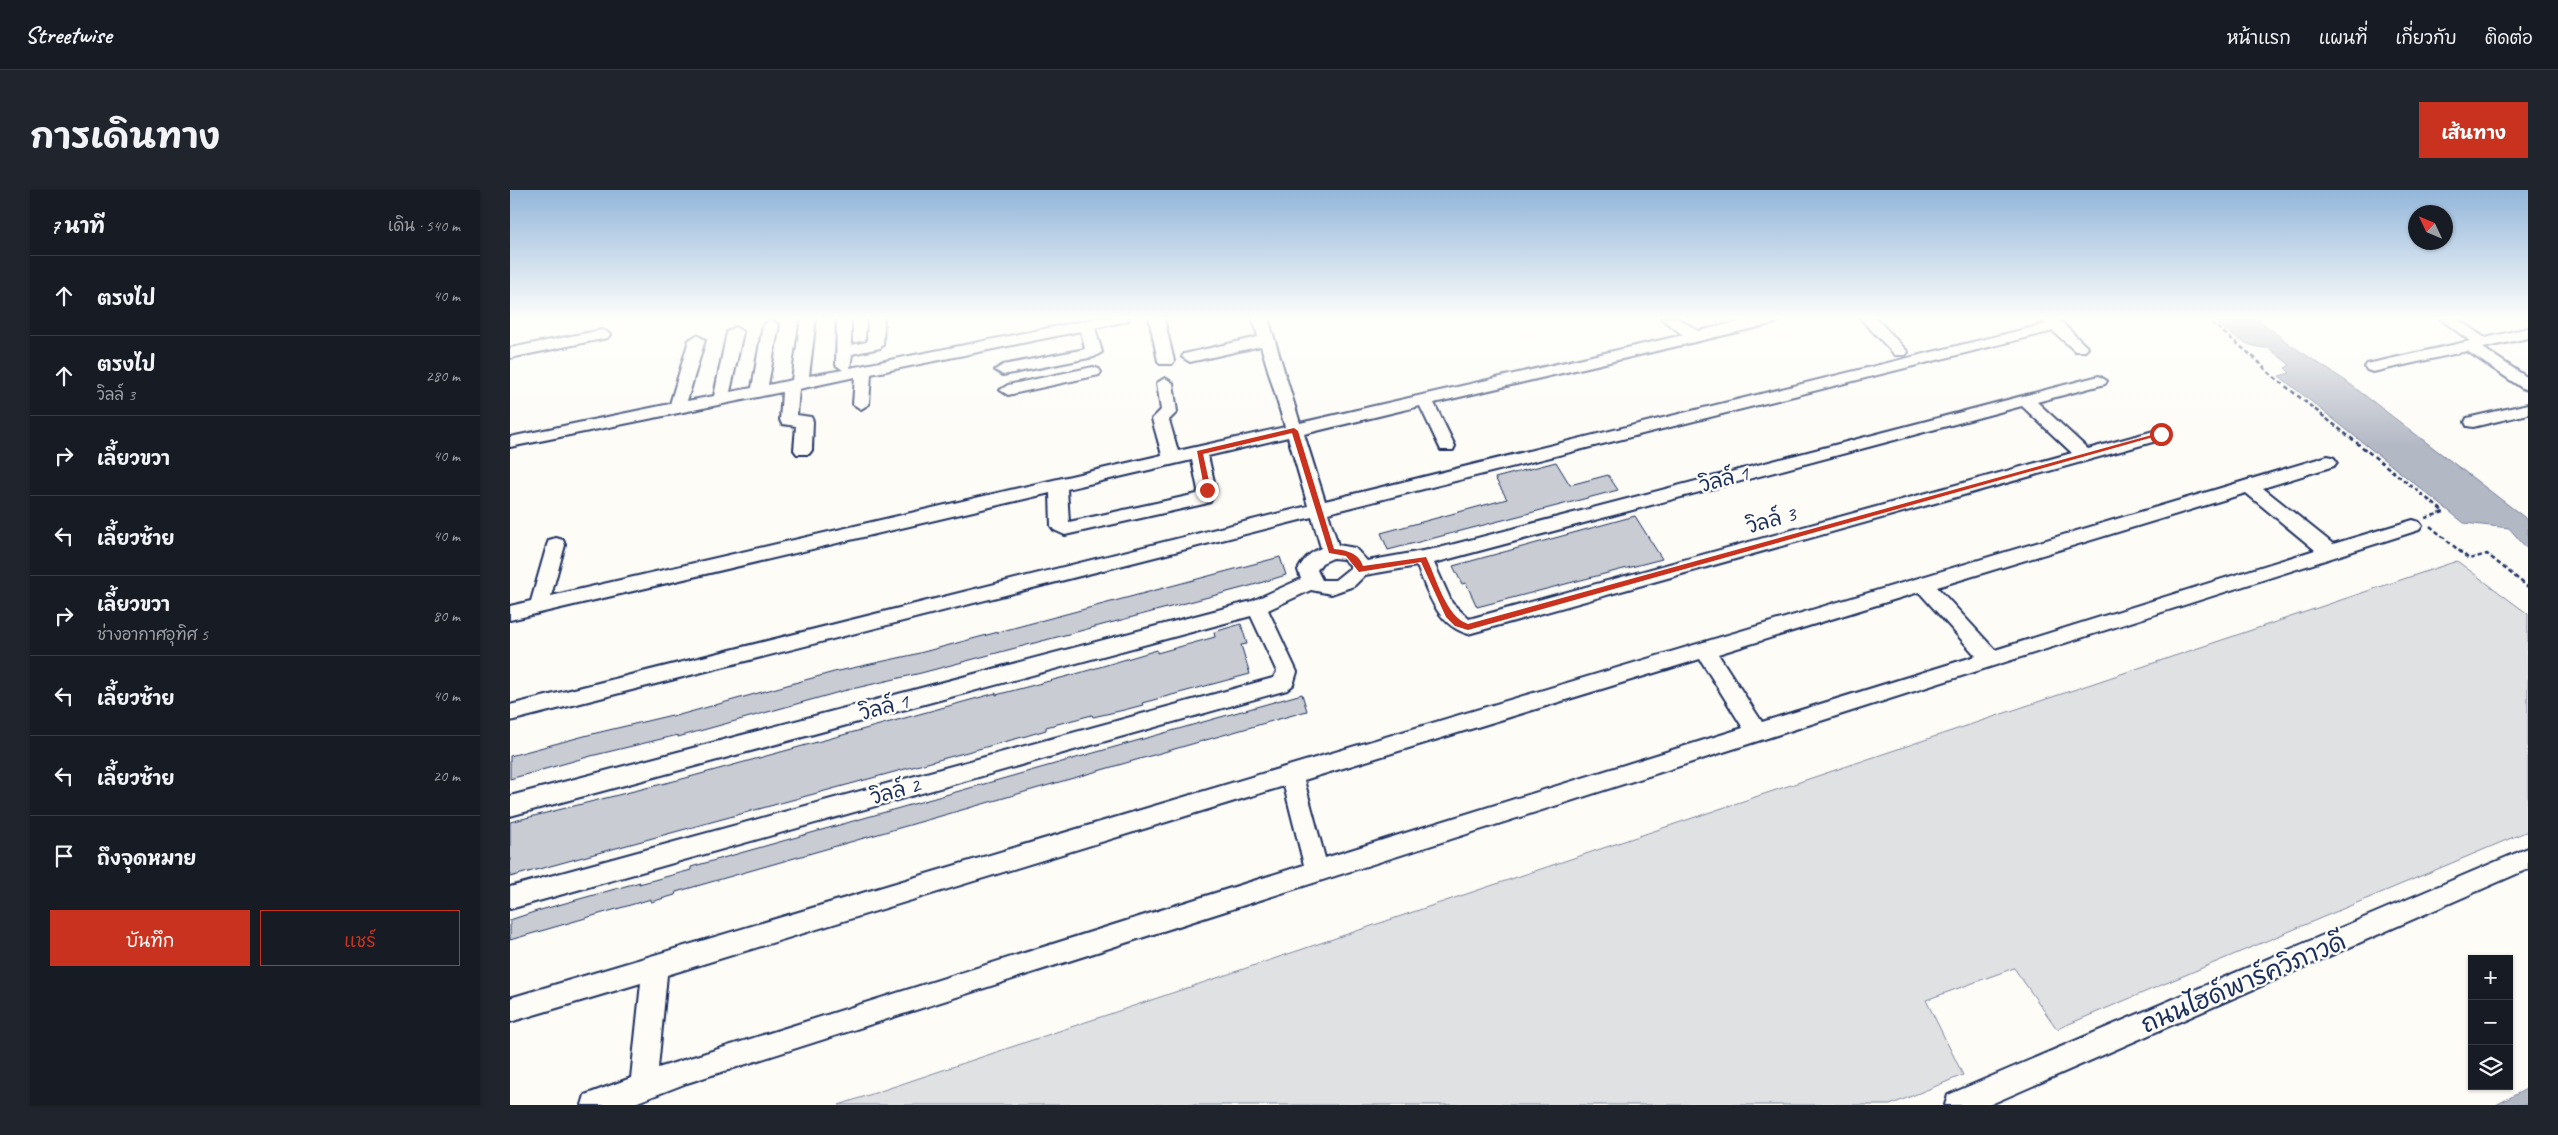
<!DOCTYPE html>
<html lang="th">
<meta charset="utf-8">
<style>
:root{--surface:#171b24;--page:#20242c;--text:#f1f3f6;--muted:#9ea1a6;--line:#363941;--accent:#c8321e}
body{margin:0;font-family:Caveat,"Playpen Sans Thai",sans-serif;background:var(--page);color:var(--text)}
.controls{position:absolute;right:15px;bottom:15px;display:grid;overflow:hidden;border-radius:0px;box-shadow:0 1px 4px #0004}
.controls button{width:45px;height:45px;display:grid;place-items:center;padding:0;border:0;border-bottom:1px solid var(--line);background:var(--surface);color:var(--text);font:25px sans-serif}
.compass{position:absolute;left:1898px;top:15px;width:45px;height:45px;border-radius:50%;background:var(--surface);box-shadow:0 1px 4px #0004;rotate:314deg}
.stop{position:absolute;width:15px;height:15px;margin:-11px;border:4px solid #c8321e;border-radius:50%;background:#fff}
.stop.end{background:#c8321e;border-color:#fff;box-shadow:0 1px 5px #0008}
.list{margin:0;padding:0;list-style:none}
h2{display:flex;justify-content:space-between;align-items:center;height:65px;margin:0;padding:0 20px;font-size:21px}
h2 small{font-size:16px;font-weight:400;color:var(--muted)}
.list li{display:grid;grid-template-columns:32px 1fr auto;gap:15px;align-items:center;box-sizing:border-box;height:80px;padding:0 20px;border-top:1px solid var(--line)}
.list b{display:block;font-size:19px;white-space:nowrap}
.list p{margin:0;font-size:16px;white-space:nowrap;color:var(--muted)}
.list em{font-size:16px;font-style:normal;color:var(--muted)}
.actions{display:flex;gap:10px;padding:15px 20px}
.actions a{flex:1;padding:11px 0;border:1px solid var(--accent);border-radius:0px;text-align:center;font-size:18px;color:var(--accent)}
.actions .main{background:var(--accent);color:#fff}
.icon{flex:none;width:28px;height:28px;fill:none;stroke:currentColor;stroke-width:2;stroke-linecap:round;stroke-linejoin:round}
.map{position:relative;flex:none;width:2018px;height:915px;overflow:hidden;border-radius:0px}
header{display:flex;align-items:center;gap:30px;box-sizing:border-box;height:70px;padding:0 25px;background:var(--surface);border-bottom:1px solid var(--line)}
header strong{font-size:24px}
nav{display:flex;gap:28px;margin-inline-start:auto;font-size:18px}
.intro{display:flex;align-items:center;justify-content:space-between;box-sizing:border-box;height:120px;padding:0 30px}
h1{margin:0;font-size:35px}
.button{padding:12px 22px;border-radius:0px;background:var(--accent);color:#fff;font-size:18px;font-weight:700}
main{display:flex;gap:30px;padding:0 30px}
aside{flex:1;background:var(--surface);border-radius:0px;box-shadow:0 1px 4px #0004}
.map>svg:first-child{display:block}
.green{fill:#e0e1e3;stroke:#7e88a0}
.water{fill:#b3b8c5;stroke:#76819c}
.building{fill:#c9ccd3;stroke:#1b2f5e}
.lines{fill:none;stroke-linecap:round;stroke-linejoin:round}
.minor-casing{stroke:#1b2f5e;stroke-width:4}
.path{stroke:#1b2f5e;stroke-width:2.5;stroke-dasharray:4.5 3;stroke-linecap:butt}
.minor{fill:#fdfcf7;fill-rule:evenodd}
.route{fill:#c8321e}
.labels{text-anchor:middle;stroke-width:5;stroke-linejoin:round;paint-order:stroke}
.street-label{font-size:21px;fill:#1b2f5e;stroke:#fdfcf7}
.near-street-label{font-size:25px;fill:#1b2f5e;stroke:#fdfcf7}
</style>
<header>
<strong>Streetwise</strong>
<nav><a>หน้าแรก</a><a>แผนที่</a><a>เกี่ยวกับ</a><a>ติดต่อ</a></nav>
</header>
<div class="intro"><h1>การเดินทาง</h1><a class="button">เส้นทาง</a></div>
<main>
<aside>
<h2>7 นาที<small>เดิน · 540 m</small></h2>
<ul class="list">
<li><svg class="icon" aria-label="ahead" viewBox="0 0 24 24"><path d="M12 20V5M6 11l6-6 6 6"/></svg><div><b>ตรงไป</b></div><em>40 m</em></li>
<li><svg class="icon" aria-label="ahead" viewBox="0 0 24 24"><path d="M12 20V5M6 11l6-6 6 6"/></svg><div><b>ตรงไป</b><p>วิลล์ 3</p></div><em>280 m</em></li>
<li><svg class="icon" aria-label="right" viewBox="0 0 24 24"><path d="M7 20v-9h11M14 6l5 5-5 5"/></svg><div><b>เลี้ยวขวา</b></div><em>40 m</em></li>
<li><svg class="icon" aria-label="left" viewBox="0 0 24 24"><path d="M17 20v-9H6M10 6l-5 5 5 5"/></svg><div><b>เลี้ยวซ้าย</b></div><em>40 m</em></li>
<li><svg class="icon" aria-label="right" viewBox="0 0 24 24"><path d="M7 20v-9h11M14 6l5 5-5 5"/></svg><div><b>เลี้ยวขวา</b><p>ช่างอากาศอุทิศ 5</p></div><em>80 m</em></li>
<li><svg class="icon" aria-label="left" viewBox="0 0 24 24"><path d="M17 20v-9H6M10 6l-5 5 5 5"/></svg><div><b>เลี้ยวซ้าย</b></div><em>40 m</em></li>
<li><svg class="icon" aria-label="left" viewBox="0 0 24 24"><path d="M17 20v-9H6M10 6l-5 5 5 5"/></svg><div><b>เลี้ยวซ้าย</b></div><em>20 m</em></li>
<li><svg class="icon" aria-label="arrive" viewBox="0 0 24 24"><path d="M6 21V4h12l-3 4 3 4H6"/></svg><div><b>ถึงจุดหมาย</b></div></li>
</ul>
<div class="actions"><a class="main">บันทึก</a><a>แชร์</a></div>
</aside>
<div class="map">
<svg width="2018" height="915" viewBox="0 0 2018 915">
<rect width="100%" height="100%" fill="#fdfcf7"/>
<filter id="ink" filterUnits="userSpaceOnUse"><feTurbulence type="fractalNoise" baseFrequency=".02" numOctaves="2"/><feDisplacementMap in="SourceGraphic" scale="10" xChannelSelector="R" yChannelSelector="G"/><feConvolveMatrix kernelMatrix="1 2 1 2 8 2 1 2 1" color-interpolation-filters="sRGB"/></filter>
<g filter="url(#ink)">
<path class="green" d="M1947,371L2018,424V641L1547,839L1504,778L1416,810L1453,885L1380,915H329Z"/>
<path class="water" d="M1701,128H1746L1782,156L1836,191L2018,330V360L1999,338L1954,333L1769,186L1780,183L1775,178L1780,175L1759,158C1736,159 1718,142 1701,128Z
M2018,898V915H1986Z"/>
<path class="building" d="M1046,272L1060,295L1098,285L1108,300L878,360L871,343L997,309L985,288Z
M1125,326L1152,369L967,417L956,393L952,394L943,376Z
M770,367L776,385L740,396L411,483L333,501L168,547V545L81,566L0,589V566L78,545L162,525V527L324,482L402,465Z
M731,434L737,454L731,455L740,484L632,513L633,515L614,520L583,527L582,525L536,537V540L516,546L0,687V632L176,588L486,503V505L566,484L647,460V463L705,447L704,442Z
M792,504L797,521L166,702L165,705L141,712V709L0,750V730L27,721L130,692L129,694L181,680V677Z"/>
<g class="lines">
<g class="minor-casing">
<path id="minor" d="M291,128H306L299,186L333,180L326,175L327,128L341,130V155L357,152L358,128H374L373,155L370,158L342,164L340,178L589,128H619L617,131L585,138L592,162L584,167L493,185L485,180L493,175L575,159L571,141L361,184L359,214L351,219L343,214L345,187L289,199L287,225L301,227L303,231L302,260L299,264H287L284,260L286,236L272,234L270,230L272,202L0,257V247L160,214L179,150L187,145L195,150L177,211L204,206L217,142L225,137L233,142L220,202L242,198L253,135L261,130L269,135L258,195L282,190Z
M639,128H654L664,171L662,174H650L648,171Z
M743,128H758L790,233L1173,145L1151,128H1168L1188,141L1246,128H1273L1266,133L924,213L945,256L943,260H931L929,256L910,216L794,244L815,311L1536,134L1531,128H1547L1578,158L1575,161H1565L1543,141L818,323L828,355L845,358L857,371L929,358L1589,186L1597,191L1595,194L1527,212L1578,259L1651,239L1657,240L1659,244L1657,248L958,444C927,435 918,403 907,376L855,385L844,396L821,404L801,400L758,420L787,482L783,495L777,500L0,719V697L763,488L767,482L741,426L0,626V606L742,411L791,389L788,380C794,369 799,363 811,358L802,327L0,531V515L798,316L778,247L698,266L706,300L700,312L694,314L555,345L544,340L541,336L540,303L0,430V416L21,411L37,355L39,350L46,348L53,350L55,355L41,406L652,265L642,229L651,220L647,193L655,188L663,193L667,222L659,230L668,261L775,237L751,156L680,172L672,167L674,164L748,147ZM1512,216L1562,263L959,429L942,413L924,373ZM682,270L688,300L687,304L559,332L557,299ZM823,368L833,369L840,375V378L825,390H812L807,380L812,373Z
M1350,128H1366L1395,159L1398,162L1395,165H1385Z
M1929,128H1946L1975,148L2018,138V148L1973,158L2018,188V200L2012,198L1957,161L1863,182L1857,180L1855,177L1857,174L1960,151Z
M92,140L97,142L100,145L97,148L0,168V158Z
M583,177L589,179L591,182L589,185L498,205L490,200L498,195Z
M2018,214V224L1963,237L1957,236L1955,232L1957,228Z
M1818,266L1824,268L1827,272L1824,276L1753,298L1823,354L1903,330L1909,332L1912,336L1909,340L177,893L120,915H72L75,905L121,888L131,793L0,832V808ZM1736,303L1805,360L1485,460L1427,397ZM1409,402L1466,466L1252,532L1208,464ZM1190,469L1233,538L815,668L794,590ZM774,596L794,675L148,878L157,785Z
M2018,658V679L1479,915H1435L1438,905Z"/>
</g>
<path class="path" d="M1696,128L1747,170L1759,183L1934,322L1915,328
M1920,336L1959,369L1977,364L2018,397"/>
<use href="#minor" class="minor"/>
</g>
</g>
<linearGradient id="sky" x2="0" y2="1"><stop stop-color="#93b6da"/><stop offset="0.5" stop-color="#fefefb"/><stop offset="1" stop-color="#fefefb" stop-opacity="0"/></linearGradient>
<rect width="2018" height="256" fill="url(#sky)"/>
<path class="route" d="M784,238L788,241L824,359C836,360 849,363 853,376L916,367C926,387 936,427 958,434L1649,243L1654,244L958,440L945,436L936,427L911,372L849,382L836,366L819,363L782,243L693,264L701,300L695,302L687,261Z"/>
<g class="labels">
<g class="street-label">
<text transform="translate(1214 289) rotate(-15)" y="7">วิลล์ 1</text>
<text transform="translate(1261 330) rotate(-16)" y="7">วิลล์ 3</text>
<text transform="translate(374 517) rotate(-15)" y="7">วิลล์ 1</text>
<text transform="translate(385 601) rotate(-16)" y="7">วิลล์ 2</text>
</g>
<g class="near-street-label">
<text transform="translate(1733 792) rotate(-23)" y="9">ถนนไฮด์พาร์ควิภาวดี</text>
</g>
</g>
</svg>
<div class="controls">
<button>+</button>
<button>−</button>
<button><svg class="icon" aria-label="layers" viewBox="0 0 24 24"><path d="M12 4l9 5-9 5-9-5zM3 14l9 5 9-5"/></svg></button>
</div>
<svg class="compass" viewBox="-18 -18 36 36"><path d="M0-13l5 13h-10z" fill="#e53935"/><path d="M0 13l5-13h-10z" fill="#9ea1a6"/></svg>
<div class="stop" style="left:1651px;top:244px"></div>
<div class="stop end" style="left:697px;top:300px"></div>
</div>
</main>
